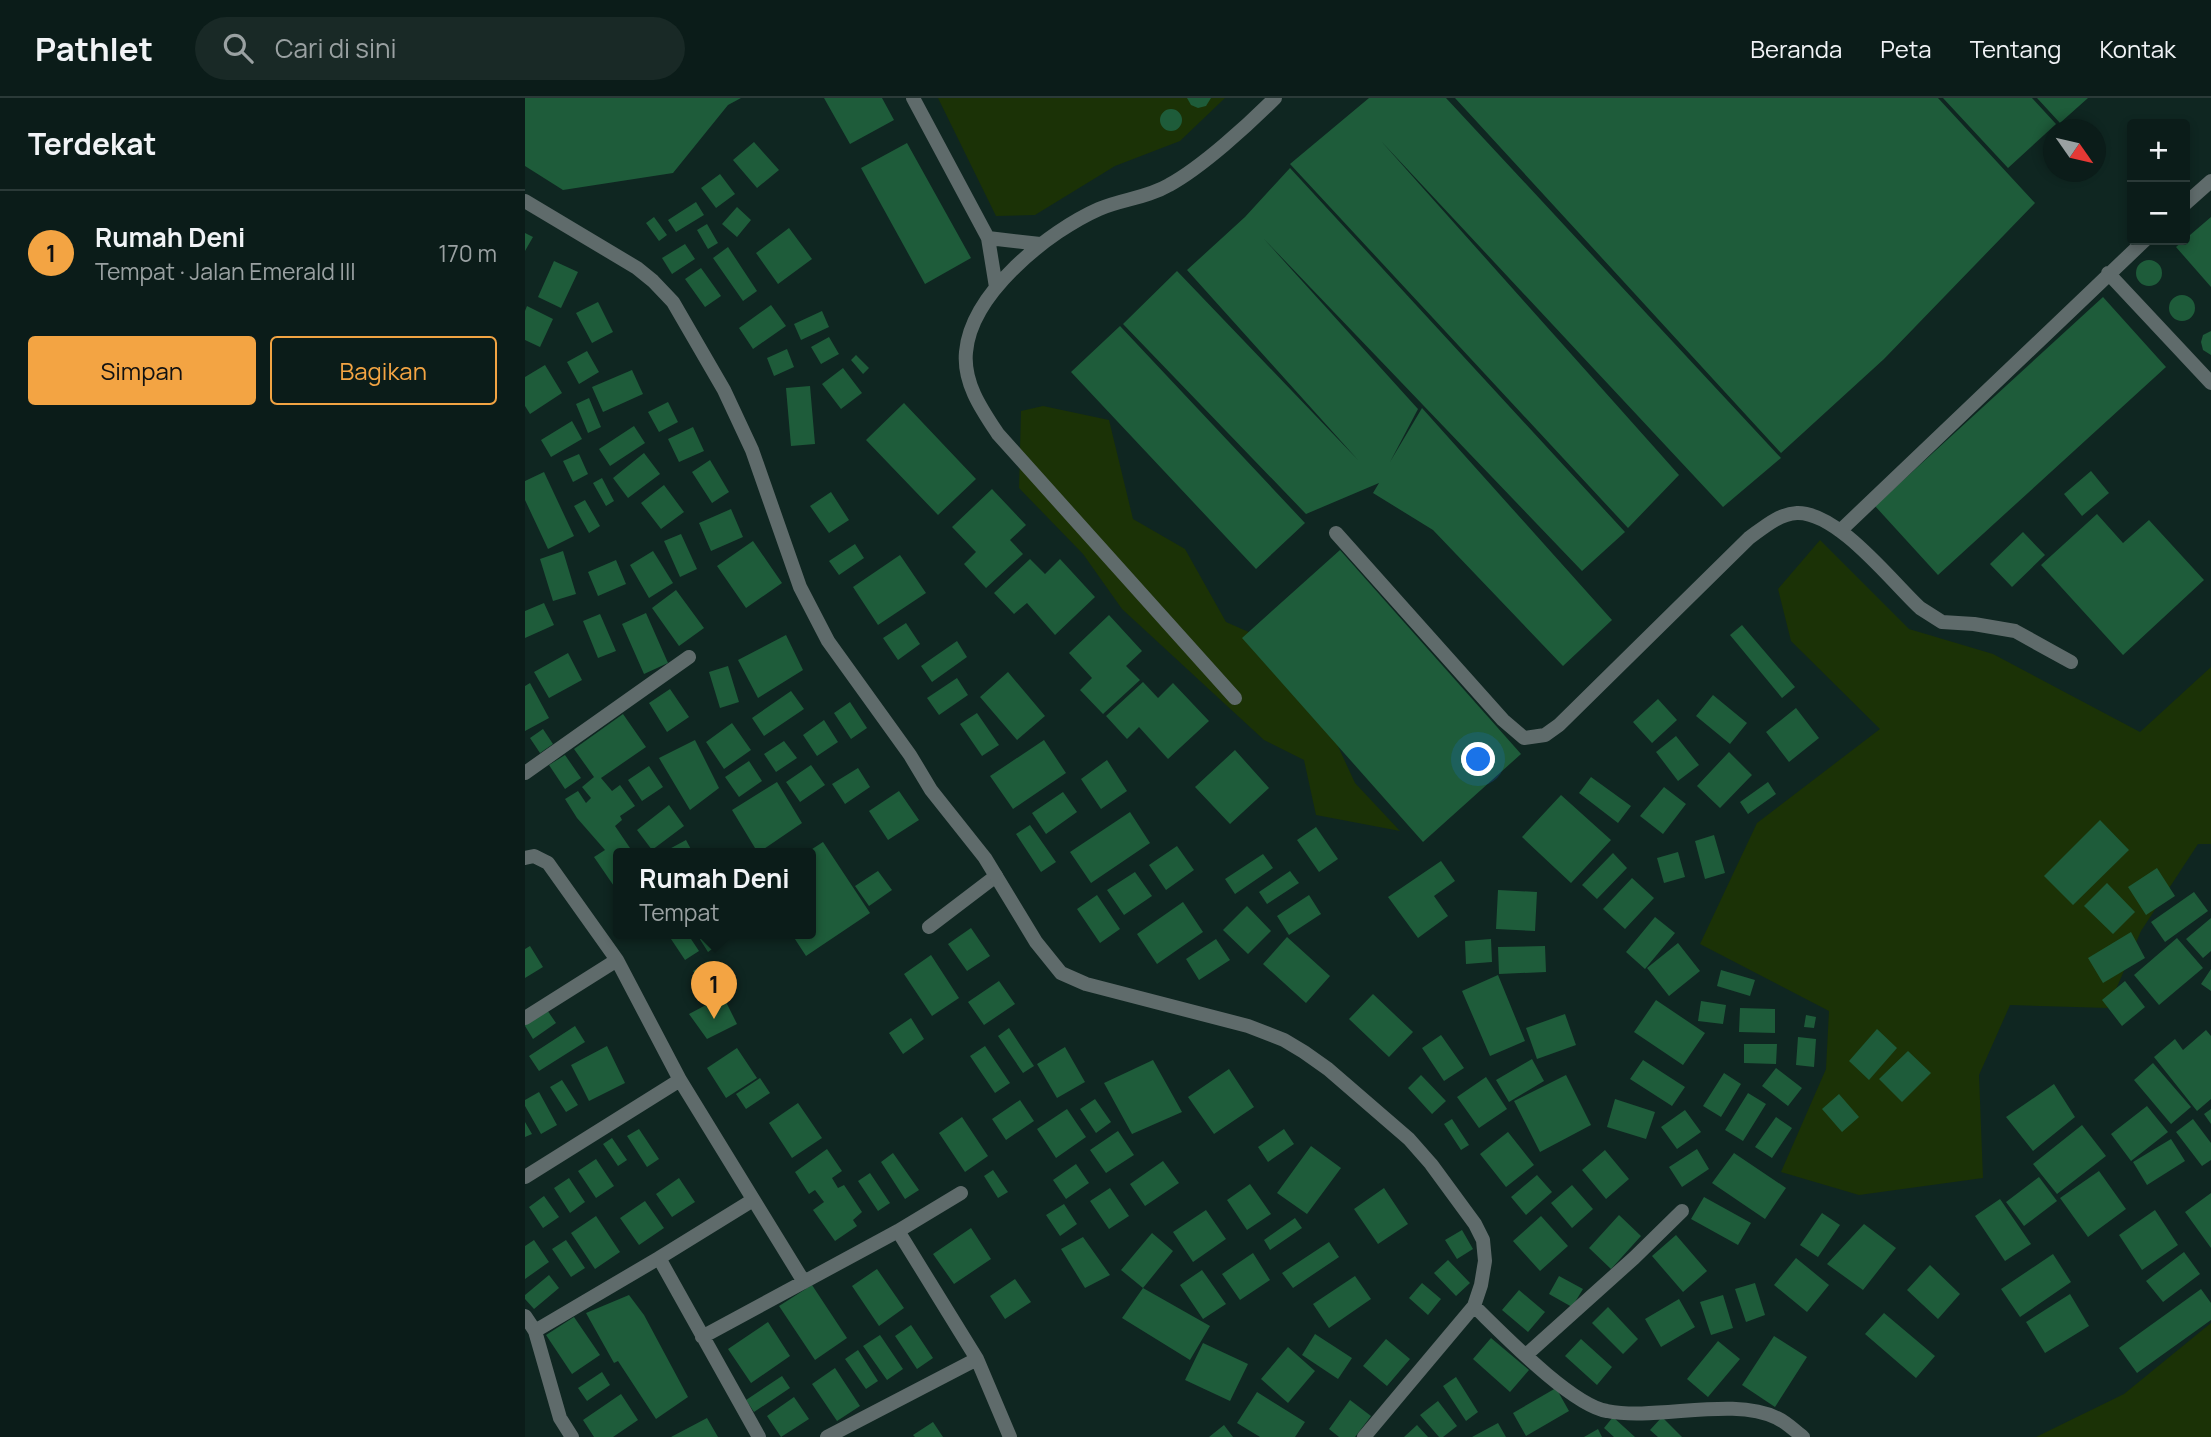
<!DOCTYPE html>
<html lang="id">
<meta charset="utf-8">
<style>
:root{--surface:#0b1c19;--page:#192926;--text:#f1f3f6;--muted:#9aa1a2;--line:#2b3a38;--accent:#f3a443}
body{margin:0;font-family:Manrope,sans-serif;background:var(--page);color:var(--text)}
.controls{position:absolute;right:21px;top:21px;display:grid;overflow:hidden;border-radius:7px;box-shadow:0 4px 10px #0003}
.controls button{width:63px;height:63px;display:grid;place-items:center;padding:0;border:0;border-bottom:2px solid var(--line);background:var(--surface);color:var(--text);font:35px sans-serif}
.compass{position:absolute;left:1518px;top:21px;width:63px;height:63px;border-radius:50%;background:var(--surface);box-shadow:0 4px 10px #0003;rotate:124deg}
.you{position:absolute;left:954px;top:662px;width:24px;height:24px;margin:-18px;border:5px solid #fff;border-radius:50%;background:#1a73e8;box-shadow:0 0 0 10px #1a73e833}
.badge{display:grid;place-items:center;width:46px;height:46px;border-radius:50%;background:var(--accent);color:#111;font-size:23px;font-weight:700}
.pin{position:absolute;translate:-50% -58px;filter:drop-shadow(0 2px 4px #0008)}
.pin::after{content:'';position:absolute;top:37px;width:24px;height:21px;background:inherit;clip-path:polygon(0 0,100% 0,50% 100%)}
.popup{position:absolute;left:88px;top:750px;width:203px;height:91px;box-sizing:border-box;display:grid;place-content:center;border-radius:7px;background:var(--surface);filter:drop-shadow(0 2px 5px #0005);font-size:23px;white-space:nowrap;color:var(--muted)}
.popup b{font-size:26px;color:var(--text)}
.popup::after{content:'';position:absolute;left:50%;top:100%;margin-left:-14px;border:14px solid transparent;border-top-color:var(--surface)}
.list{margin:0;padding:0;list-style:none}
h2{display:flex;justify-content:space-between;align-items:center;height:91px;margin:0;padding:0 28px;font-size:30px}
h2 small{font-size:23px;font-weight:400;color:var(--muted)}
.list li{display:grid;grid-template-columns:46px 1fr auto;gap:21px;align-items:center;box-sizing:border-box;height:126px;padding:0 28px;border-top:2px solid var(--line)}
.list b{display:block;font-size:26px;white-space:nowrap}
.list p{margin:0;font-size:23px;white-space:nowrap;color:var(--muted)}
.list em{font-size:23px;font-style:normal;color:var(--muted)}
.actions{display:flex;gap:14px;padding:21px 28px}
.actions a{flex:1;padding:16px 0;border:2px solid var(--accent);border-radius:7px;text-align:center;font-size:24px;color:var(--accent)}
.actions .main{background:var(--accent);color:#111}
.icon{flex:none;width:38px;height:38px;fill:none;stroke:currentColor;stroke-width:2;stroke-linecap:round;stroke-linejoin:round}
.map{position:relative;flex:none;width:1686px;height:1339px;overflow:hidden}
header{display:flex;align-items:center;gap:42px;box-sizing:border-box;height:98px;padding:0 35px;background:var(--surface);border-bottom:2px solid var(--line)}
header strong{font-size:33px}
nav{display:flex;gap:38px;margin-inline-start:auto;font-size:24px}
.search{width:490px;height:63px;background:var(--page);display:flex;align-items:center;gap:18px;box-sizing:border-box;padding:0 24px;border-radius:38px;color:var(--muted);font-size:26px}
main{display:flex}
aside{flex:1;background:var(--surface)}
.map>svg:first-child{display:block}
.green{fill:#1b3206}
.building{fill:#1e5c3a}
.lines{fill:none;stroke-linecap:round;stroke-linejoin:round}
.lane{stroke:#5f6b6b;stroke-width:14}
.street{stroke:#5f6b6b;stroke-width:14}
</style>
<header>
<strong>Pathlet</strong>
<div class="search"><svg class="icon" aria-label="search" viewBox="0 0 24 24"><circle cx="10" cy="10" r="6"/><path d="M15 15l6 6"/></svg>Cari di sini</div>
<nav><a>Beranda</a><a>Peta</a><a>Tentang</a><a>Kontak</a></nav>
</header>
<main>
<aside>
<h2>Terdekat<small></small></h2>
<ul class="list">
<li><span class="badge">1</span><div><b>Rumah Deni</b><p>Tempat · Jalan Emerald III</p></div><em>170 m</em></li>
</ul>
<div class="actions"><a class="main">Simpan</a><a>Bagikan</a></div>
</aside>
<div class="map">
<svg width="1686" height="1339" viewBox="0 0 1686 1339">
<rect width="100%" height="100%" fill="#0f2621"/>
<path class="green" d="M413,0H700L655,43L590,68L510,117L471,118Z
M518,308L584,322L608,421L660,451L701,524L749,545L788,594L830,685L875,733L791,717L779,662L739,642L597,511L558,456L494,390L496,313Z
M1295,442L1384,531L1468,556L1615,634L1686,569V746H1673L1616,833L1583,910L1485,907L1454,977L1458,1080L1334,1097L1256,1074L1301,971L1304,913L1175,846L1232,725L1355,631L1266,543L1253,491Z
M1686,1225V1339H1511L1599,1296Z"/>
<path class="building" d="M0,0H216L203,7L148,75L38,92L0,68Z
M299,0H357L369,22L325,46Z
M662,0H686L681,8L673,10L666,7Z
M844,0H921L1256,360L1198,409L856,43L1154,377L1103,430L765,66Z
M930,0H1413L1510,105L1359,261L1256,355Z
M1418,0H1507L1531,26L1483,70Z
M1512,0H1563L1535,25Z
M635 22a11 11 0 1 1 22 0a11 11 0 1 1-22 0Z
M229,44L254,72L232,90L208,62Z
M382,45L446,160L400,186L336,70Z
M765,70L1100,434L1057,473L739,141L893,311L865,364L897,310L1087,522L1038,568L908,432L848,395L854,385L781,416L598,226L652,173L833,362L662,172L720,119Z
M195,76L210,96L191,110L176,90Z
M171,104L179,117L151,134L143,122Z
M212,109L226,122L212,139L197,126Z
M129,119L142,137L134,143L121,125Z
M1686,119V189L1651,149Z
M182,126L193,145L183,151L172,132Z
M264,130L287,161L253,186L231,155Z
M0,135L8,139L0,153Z
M160,146L170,161L147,176L137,160Z
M203,149L232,193L218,203L188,160Z
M1611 175a13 13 0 1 1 26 0a13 13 0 1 1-26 0Z
M29,163L53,174L36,210L13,199Z
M176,170L196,198L180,209L160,181Z
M1644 210a13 13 0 1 1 26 0a13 13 0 1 1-26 0Z
M1578,199L1641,269L1413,477L1350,408Z
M73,204L88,234L67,245L51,215Z
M246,207L261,228L228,251L214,230Z
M2,208L28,221L15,249L0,242V213Z
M297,213L304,229L276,242L269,226Z
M595,228L780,425L731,471L546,274Z
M1686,233V257L1678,252L1676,244L1678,237Z
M304,239L314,256L296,266L286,249Z
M262,251L269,269L249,278L242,260Z
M62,253L74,274L54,286L42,264Z
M331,257L344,270L338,276L326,262Z
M20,267L37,295L5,316L0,308V279Z
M318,270L337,295L316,311L297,286Z
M107,272L118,296L78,314L67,289Z
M285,288L290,346L266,348L261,290Z
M64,300L76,329L63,335L51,306Z
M143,304L153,324L134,334L123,314Z
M379,305L451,381L413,417L341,342Z
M47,323L57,341L26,359L16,342Z
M109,328L120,345L85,368L74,351Z
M168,329L179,353L154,364L143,341Z
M119,355L135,376L103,400L88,380Z
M54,356L63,376L48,384L38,363Z
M185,362L204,394L187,405L167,374Z
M1566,373L1584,395L1557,418L1539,396Z
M19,374L49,438L23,451L0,402V383Z
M77,380L89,403L81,408L68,385Z
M139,387L159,414L136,431L116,405Z
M467,391L501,427L485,442L498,456L461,490L439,466L451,454L427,429Z
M306,394L324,422L304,435L285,408Z
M60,402L75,428L64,435L49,408Z
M206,411L218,439L186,453L174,425Z
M1572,416L1598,445L1624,422L1679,482L1598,557L1516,467Z
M1498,434L1520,457L1487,489L1465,466Z
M156,436L172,471L155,479L139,443Z
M228,443L257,485L221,510L192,468Z
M330,446L339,460L314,477L304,463Z
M815,452L996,656L898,744L717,540Z
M38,453L51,496L28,503L15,461Z
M128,453L148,485L124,500L105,467Z
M375,457L401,495L353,527L328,489Z
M505,461L520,476L535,461L570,499L530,537L502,505L489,516L469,495Z
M91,462L101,486L73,498L63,474Z
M151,492L179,530L154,548L127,510Z
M19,505L29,527L0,540V513Z
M121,515L143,565L119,576L97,526Z
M75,516L91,553L73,560L58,523Z
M584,517L617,553L601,568L615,582L578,616L555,592L567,580L544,555Z
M381,525L395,546L373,562L358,540Z
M1217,527L1270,589L1257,600L1205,537Z
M261,537L278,572L233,600L213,562Z
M432,543L442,559L407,584L396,568Z
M43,555L57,582L24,600L9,574Z
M203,568L214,604L195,610L184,574Z
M483,574L520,618L492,642L455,599Z
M432,580L443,597L414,617L402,600Z
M618,584L633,600L648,585L684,623L643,661L614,629L602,641L581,618Z
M5,585L24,620L0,633V588Z
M145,591L164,619L142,634L124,605Z
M266,593L279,611L239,638L227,620Z
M1188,597L1222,625L1205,646L1171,618Z
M1133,601L1152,622L1127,645L1108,624Z
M325,604L342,630L326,641L309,615Z
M1271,610L1294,640L1264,664L1241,634Z
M452,615L474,647L457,658L435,626Z
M98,616L121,649L76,680L87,693L95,687L110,708L95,718L97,722L90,728L105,750L101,755H93V794L69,759L80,752L52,720L40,701L53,693L61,705L66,700L57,689L69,679L49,651Z
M299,622L313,644L292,658L278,637Z
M207,625L226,652L199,671L181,644Z
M18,631L28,646L15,655L5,640Z
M1151,638L1174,667L1153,683L1131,654Z
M170,642L194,690L165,712L134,660Z
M519,642L541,675L488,711L465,678Z
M259,643L272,660L251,674L239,656Z
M710,652L744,690L705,726L670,689Z
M1204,654L1227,677L1195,710L1172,688Z
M40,657L56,680L40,691L24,667Z
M582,662L602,693L576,711L556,681Z
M224,663L237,683L214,699L200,679Z
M286,667L300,687L275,704L261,684Z
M124,668L138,689L117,703L103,682Z
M333,670L345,689L320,706L307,686Z
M1066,679L1106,708L1093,725L1054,695Z
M252,684L277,725L233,755L207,712Z
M1243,684L1251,696L1223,716L1215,704Z
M1139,689L1161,706L1138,736L1115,718Z
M374,693L394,722L363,742L344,713Z
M538,694L552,714L521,736L507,715Z
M1036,697L1086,742L1046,785L997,739Z
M144,707L159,728L127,752L112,732Z
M605,714L625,745L566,785L545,754Z
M1575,722L1604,752L1548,807L1519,778Z
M505,727L531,764L516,774L491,736Z
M791,729L813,761L794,774L772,742Z
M1189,737L1200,775L1180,781L1170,743Z
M161,742L168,755H137Z
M298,744L345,815L281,858L266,835H285V755H281Z
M652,748L669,772L641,792L624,767Z
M1153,754L1160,779L1139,785L1132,760Z
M1088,755L1102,770L1072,801L1057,787Z
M738,756L748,770L710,796L700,781Z
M916,763L930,783L909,798L923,818L893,840L863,799Z
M1632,770L1650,798L1621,817L1603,789Z
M353,773L367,792L344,808L330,788Z
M765,773L774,785L742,806L734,794Z
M610,774L627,798L599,817L582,792Z
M1107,780L1129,800L1100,831L1078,811Z
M1582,785L1610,814L1588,836L1559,808Z
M973,792L1012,794L1010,833L971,831Z
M1669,794L1683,813L1640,844L1626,824Z
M572,797L595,831L575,845L552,811Z
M784,797L796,816L764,837L752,818Z
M658,804L678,834L632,866L612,836Z
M722,808L746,833L723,856L698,832Z
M1130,819L1150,835L1120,871L1101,854Z
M1686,820V853L1678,860L1661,841Z
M446,830L465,858L442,873L423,846Z
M1606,834L1620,860L1578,885L1563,860Z
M142,835H162L174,853L160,862Z
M171,835H199L202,840L183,854Z
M762,839L805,878L781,905L738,866Z
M1652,840L1678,870L1634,907L1609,877Z
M691,841L705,862L674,882L661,861Z
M966,841L967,864L941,866L940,843Z
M1153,845L1175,873L1144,898L1122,870Z
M5,848L18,869L0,880V851Z
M1020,848L1021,874L974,876L973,849Z
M406,857L434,900L407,918L379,876Z
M183,863L201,890L186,901L168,873Z
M1686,871V893L1676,886Z
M1196,872L1230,882L1225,898L1192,888Z
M973,877L1000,943L965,958L937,893Z
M474,883L490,906L459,927L443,904Z
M1600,883L1620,909L1597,928L1577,902Z
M848,896L888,934L864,959L824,921Z
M198,898L212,926L182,941L164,916Z
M1131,902L1180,935L1158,967L1109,934Z
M1176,903L1201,907L1198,926L1173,923Z
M20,909L31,925L8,941L0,928V923Z
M1215,910L1250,911V935L1214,934Z
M1040,916L1051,947L1012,961L1001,930Z
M1281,917L1291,919L1289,930L1279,929Z
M386,920L399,941L378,956L364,935Z
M50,928L60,944L14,973L4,958Z
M484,930L509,968L498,975L473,938Z
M1352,931L1372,950L1344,982L1324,963Z
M1681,932L1686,938V1001L1672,1013L1629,959L1650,941L1658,952Z
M916,937L939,970L919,983L897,950Z
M1273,939L1291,941L1289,969L1271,967Z
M1219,946H1252L1251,966L1219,965Z
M82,948L100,985L64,1003L46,967Z
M460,948L485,985L470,995L445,958Z
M540,949L560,984L532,1000L512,966Z
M212,950L232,980L201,1000L182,970Z
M1383,953L1406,975L1377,1004L1354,981Z
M1007,961L1019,983L984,1004L971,982Z
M628,962L657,1014L607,1036L579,985Z
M1118,962L1160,989L1147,1008L1105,981Z
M1628,965L1666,1009L1646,1026L1609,982Z
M1251,970L1277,990L1263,1008L1237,988Z
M704,971L729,1009L689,1036L663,999Z
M1199,975L1216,986L1196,1019L1178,1008Z
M896,977L921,1003L907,1016L883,990Z
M1041,977L1066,1027L1015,1054L989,1003Z
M961,979L982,1011L954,1030L932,999Z
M235,980L245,995L221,1011L211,996Z
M37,982L53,1007L41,1014L25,989Z
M1529,986L1550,1019L1508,1053L1481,1019Z
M14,994L32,1027L16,1036L0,1008V1002Z
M1223,995L1241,1006L1218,1043L1200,1032Z
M1314,996L1334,1019L1317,1034L1297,1011Z
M570,1001L586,1024L571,1035L555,1011Z
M1090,1001L1130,1014L1121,1041L1082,1029Z
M495,1002L509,1023L481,1042L467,1021Z
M273,1005L297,1040L267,1060L244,1025Z
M1622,1008L1643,1034L1606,1063L1586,1036Z
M542,1011L561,1039L531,1060L512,1031Z
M1686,1011V1026L1679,1016Z
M1160,1012L1176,1034L1152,1051L1136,1029Z
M437,1019L463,1058L440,1074L414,1035Z
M1251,1019L1267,1030L1247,1060L1230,1049Z
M927,1021L944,1047L936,1052L919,1026Z
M1668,1021L1686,1045V1062L1677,1068L1651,1034Z
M0,1024L7,1036L0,1039Z
M1557,1027L1581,1058L1532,1096L1508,1066Z
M114,1031L134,1061L122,1069L102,1038Z
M759,1031L769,1046L743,1064L733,1049Z
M593,1033L609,1057L581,1075L565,1052Z
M983,1034L1009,1067L981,1089L955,1056Z
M87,1040L102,1062L93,1068L78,1046Z
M1646,1041L1660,1063L1622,1087L1608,1064Z
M786,1048L816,1070L782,1116L752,1095Z
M302,1051L317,1073L307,1080L313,1090L319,1087L337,1114L328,1122L332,1128L310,1143L288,1112L299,1104L290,1092L284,1096L270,1074Z
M1172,1051L1184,1071L1157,1089L1144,1069Z
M1080,1052L1104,1081L1081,1101L1057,1072Z
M368,1055L394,1092L380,1101L356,1064Z
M1209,1055L1261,1090L1240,1121L1187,1085Z
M71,1061L89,1088L71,1100L53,1073Z
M638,1063L654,1085L620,1108L605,1086Z
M551,1066L564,1085L541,1101L528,1082Z
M468,1072L483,1094L473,1100L459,1078Z
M1574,1073L1601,1111L1563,1139L1535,1100Z
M345,1075L365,1105L353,1113L333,1083Z
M1012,1077L1027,1094L1001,1117L986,1099Z
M1514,1079L1532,1103L1499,1128L1481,1104Z
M44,1080L60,1104L45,1115L29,1090Z
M154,1080L170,1104L147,1119L131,1096Z
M725,1086L746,1116L722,1132L702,1102Z
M1047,1087L1068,1111L1047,1130L1026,1105Z
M585,1090L604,1118L584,1131L565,1103Z
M859,1090L883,1126L853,1146L829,1111Z
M1686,1095V1150L1660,1114Z
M19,1098L34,1119L18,1130L4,1109Z
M1179,1099L1226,1125L1213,1147L1166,1121Z
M1475,1101L1506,1146L1480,1163L1450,1118Z
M120,1103L139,1130L114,1147L95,1120Z
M539,1106L552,1126L535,1138L521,1117Z
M681,1112L701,1141L668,1164L648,1134Z
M1630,1112L1653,1147L1617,1172L1594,1137Z
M1297,1115L1315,1127L1293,1159L1275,1147Z
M1094,1117L1116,1138L1086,1171L1064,1150Z
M71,1118L95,1154L70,1171L46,1135Z
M1016,1118L1043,1148L1015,1173L988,1143Z
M770,1120L777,1130L745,1152L739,1142Z
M1339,1126L1371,1150L1338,1192L1302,1166Z
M446,1130L466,1161L429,1186L408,1156Z
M937,1132L948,1151L932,1161L920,1142Z
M627,1135L648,1153L618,1190L596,1172Z
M1151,1137L1182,1173L1158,1194L1127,1158Z
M558,1139L585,1177L560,1190L536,1151Z
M9,1142L24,1164L0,1181V1148Z
M41,1142L60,1170L46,1179L27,1151Z
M804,1144L814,1159L768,1190L757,1175Z
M1659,1154L1675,1176L1638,1204L1621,1183Z
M728,1155L745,1182L715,1202L697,1176Z
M1528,1156L1546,1184L1495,1219L1476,1191Z
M1271,1160L1304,1187L1282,1214L1249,1187Z
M923,1162L945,1185L931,1198L909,1175Z
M1405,1167L1435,1196L1413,1221L1382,1192Z
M352,1171L379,1210L354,1228L327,1188Z
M677,1172L701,1206L678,1221L655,1187Z
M24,1177L34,1190L9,1211L0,1201V1197Z
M830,1178L846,1201L804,1230L788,1206Z
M1034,1178L1058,1191L1047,1209L1024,1196Z
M490,1181L506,1204L480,1221L465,1198Z
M897,1185L916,1201L903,1217L884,1200Z
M1230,1185L1240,1217L1221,1224L1210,1191Z
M287,1187L322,1240L290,1262L254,1208Z
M618,1190L685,1228L665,1262L597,1220Z
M1676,1191L1686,1205V1222L1612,1275L1594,1250Z
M994,1192L1020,1214L1003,1234L977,1212Z
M1545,1196L1564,1228L1520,1255L1501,1224Z
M104,1197L119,1217L163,1299L131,1321L93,1263L89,1265L61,1215Z
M1198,1197L1208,1230L1186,1237L1175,1204Z
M1154,1201L1170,1229L1136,1249L1120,1221Z
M1083,1209L1113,1241L1098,1256L1067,1225Z
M1359,1215L1410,1258L1391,1280L1340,1236Z
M49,1219L75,1257L47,1276L21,1237Z
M243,1224L265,1258L226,1285L203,1251Z
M386,1227L408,1260L392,1271L370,1238Z
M790,1236L827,1260L813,1281L777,1257Z
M355,1237L378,1271L362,1282L338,1248Z
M1249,1238L1282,1259L1250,1309L1217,1287Z
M966,1240L1004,1272L985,1294L948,1261Z
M861,1241L885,1261L862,1288L838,1268Z
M1056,1241L1087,1269L1072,1287L1040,1258Z
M1193,1243L1215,1261L1183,1299L1162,1281Z
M678,1245L723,1266L705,1303L660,1282Z
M763,1249L790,1273L763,1305L736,1281Z
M333,1252L353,1283L341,1291L320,1261Z
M310,1270L335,1308L312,1323L287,1286Z
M77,1274L85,1287L62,1303L53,1290Z
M257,1278L265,1290L229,1314L221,1302Z
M931,1279L953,1314L941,1323L918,1288Z
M1031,1290L1044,1313L1001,1338L988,1315Z
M732,1294L780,1324L770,1339H735L712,1325Z
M96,1296L113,1322L88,1339H69L58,1322Z
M269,1299L284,1321L256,1339L242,1318Z
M825,1302L846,1318L830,1339H814L804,1331Z
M913,1303L932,1328L918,1339H914L895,1317Z
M1088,1319L1110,1339H1089L1079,1330Z
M1137,1319L1157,1339H1133L1125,1332Z
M182,1320L193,1339H146Z
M408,1324L418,1339H390L388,1337Z
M973,1325L981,1339H947Z
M699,1327L708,1339H684Z
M892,1327L903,1339H879Z
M1073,1331L1077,1339H1059Z"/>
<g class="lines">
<path class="lane" d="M388,0L463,140L471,189
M1660,106L1686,83
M463,140L515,146
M1583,175L1686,285
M1315,433L1620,142
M811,435L978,622L999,640L1020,637L1034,627L1224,440C1238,430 1253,416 1272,415C1313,414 1366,483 1395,510L1417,524L1449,526L1490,533L1546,564
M710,600L473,336C457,312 438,285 441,254C446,195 524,133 574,111C597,101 622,100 644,87C677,69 723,27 750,0
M404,829L471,778"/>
<path class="street" d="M0,103L112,170L128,183L148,204L199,292L227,352L275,489L303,543L385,657L406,692L460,760L511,844L536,875L561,886L723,928L759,942L779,954L803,971L884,1041L906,1066L950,1126L958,1142L960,1163L956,1187L949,1208L839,1339
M0,675L164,559
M0,760L9,758L23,765L92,862L155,982L279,1184
M0,920L92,862
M0,1079L155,982
M373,1133L452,1261L485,1339
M134,1160L228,1102
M949,1208C977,1235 1046,1307 1082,1313C1132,1323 1208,1298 1252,1320C1261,1324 1270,1333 1278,1339
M0,1218L10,1233L35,1320L47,1339
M10,1233L134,1160L234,1339
M177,1239L373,1133L436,1095
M1001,1257L1109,1160L1157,1113
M302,1339L452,1261"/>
</g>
</svg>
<div class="controls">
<button>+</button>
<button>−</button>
</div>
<svg class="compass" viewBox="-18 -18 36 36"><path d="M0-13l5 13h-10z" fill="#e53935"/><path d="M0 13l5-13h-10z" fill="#9aa1a2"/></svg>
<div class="you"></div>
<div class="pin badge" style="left:189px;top:921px">1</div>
<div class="popup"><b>Rumah Deni</b>Tempat</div>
</div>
</main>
